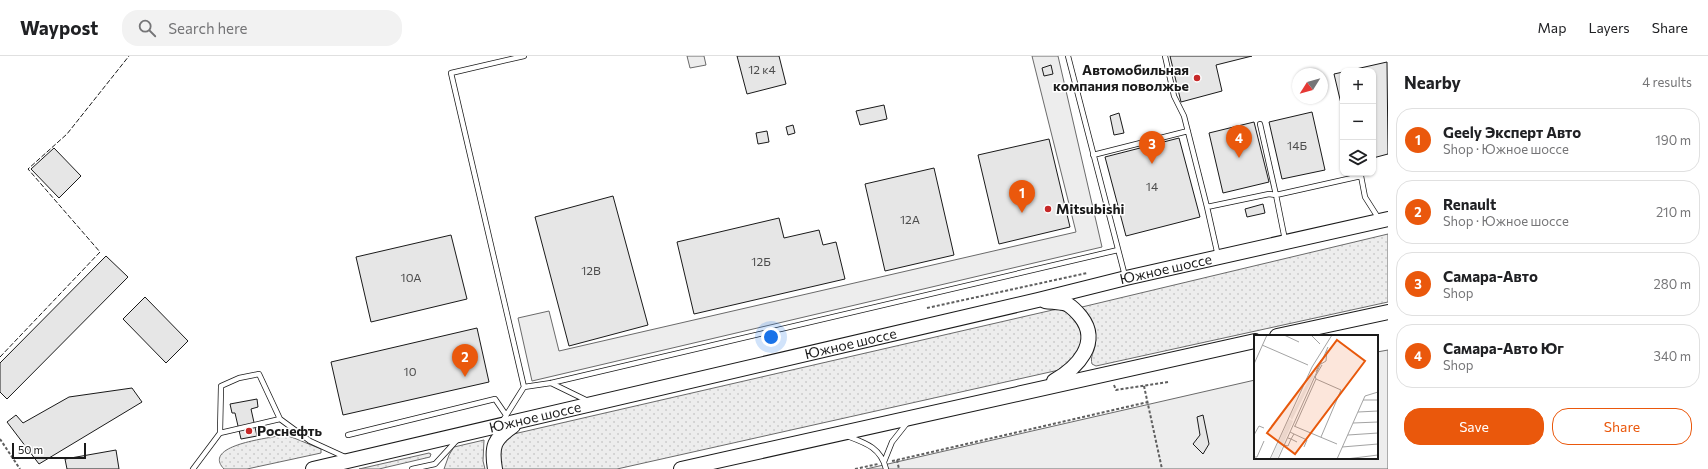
<!DOCTYPE html>
<meta charset="utf-8">
<style>
:root{--surface:#fff;--page:#f2f2f2;--text:#202124;--muted:#757577;--line:#e0e0e0;--accent:#ea580c}
body{margin:0;font-family:Commissioner,sans-serif;background:var(--page);color:var(--text)}
.controls{position:absolute;right:12px;top:12px;display:grid;overflow:hidden;border-radius:8px;box-shadow:0 1px 3px #0004}
.controls button{width:36px;height:36px;display:grid;place-items:center;padding:0;border:0;border-bottom:1px solid var(--line);background:var(--surface);color:var(--text);font:20px sans-serif}
.compass{position:absolute;left:1292px;top:12px;width:36px;height:36px;border-radius:50%;background:var(--surface);box-shadow:0 1px 3px #0004;rotate:233deg}
.scale{position:absolute;left:12px;bottom:10px;width:74px;box-sizing:border-box;padding-left:4px;border:2px solid #1a1a1a;border-top:0;font-size:11px;line-height:14px;white-space:nowrap;color:#1a1a1a;-webkit-text-stroke:3px #fff;paint-order:stroke}
.you{position:absolute;left:771px;top:281px;width:14px;height:14px;margin:-10px;border:3px solid #fff;border-radius:50%;background:#1a73e8;box-shadow:0 0 0 6px #1a73e833}
.badge{display:grid;place-items:center;width:26px;height:26px;border-radius:50%;background:var(--accent);color:#fff;font-size:13px;font-weight:700}
.pin{position:absolute;translate:-50% -33px;filter:drop-shadow(0 1px 2px #0008)}
.pin::after{content:'';position:absolute;top:21px;width:14px;height:12px;background:inherit;clip-path:polygon(0 0,100% 0,50% 100%)}
.list{margin:0;padding:0;list-style:none}
h2{display:flex;justify-content:space-between;align-items:center;height:52px;margin:0;padding:0 16px;font-size:17px}
h2 small{font-size:13px;font-weight:400;color:var(--muted)}
.list li{display:grid;grid-template-columns:26px 1fr auto;gap:12px;align-items:center;box-sizing:border-box;height:64px;margin:0 8px 8px;padding:0 8px;border:1px solid var(--line);border-radius:16px}
.list b{display:block;font-size:15px;white-space:nowrap}
.list p{margin:0;font-size:13px;white-space:nowrap;color:var(--muted)}
.list em{font-size:13px;font-style:normal;color:var(--muted)}
.actions{display:flex;gap:8px;padding:12px 16px}
.actions a{flex:1;padding:9px 0;border:1px solid var(--accent);border-radius:16px;text-align:center;font-size:14px;color:var(--accent)}
.actions .main{background:var(--accent);color:#fff}
.icon{flex:none;width:22px;height:22px;fill:none;stroke:currentColor;stroke-width:2;stroke-linecap:round;stroke-linejoin:round}
.map{position:relative;flex:none;width:1388px;height:413px;overflow:hidden}
header{display:flex;align-items:center;gap:24px;box-sizing:border-box;height:56px;padding:0 20px;background:var(--surface);border-bottom:1px solid var(--line)}
header strong{font-size:19px}
nav{display:flex;gap:22px;margin-inline-start:auto;font-size:14px}
.search{width:280px;height:36px;background:var(--page);display:flex;align-items:center;gap:10px;box-sizing:border-box;padding:0 14px;border-radius:16px;color:var(--muted);font-size:15px}
main{display:flex}
aside{flex:1;background:var(--surface)}
.map>svg:first-child{display:block}
.grass{fill:url(#grass-dots);stroke:#6a6a6a}
.built{fill:#ededed;stroke:#6a6a6a}
.building{fill:#e6e6e6;stroke:#1a1a1a}
.lines{fill:none;stroke-linecap:round;stroke-linejoin:round}
.service-casing{stroke:#1a1a1a;stroke-width:6}
.primary-casing{stroke:#1a1a1a;stroke-width:16}
.path{stroke:#5f5f5f;stroke-width:2;stroke-dasharray:3 2;stroke-linecap:butt}
.service{stroke:#fff;stroke-width:4.5}
.primary{stroke:#fff;stroke-width:14}
.fence{stroke:#1a1a1a;stroke-width:1;stroke-dasharray:5 2;stroke-linecap:butt}
.poi-dot{fill:#c62828;stroke:#fff;stroke-width:1.5}
.labels{text-anchor:middle;stroke-width:3;stroke-linejoin:round;paint-order:stroke}
.number-label{font-size:12px;fill:#4d4d4d}
.poi-label{font-size:14px;font-weight:bold;fill:#1a1a1a;stroke:#fff;text-anchor:start}
.street-label{font-size:14px;fill:#1a1a1a;stroke:#fff}
.inset-road{fill:none;stroke:#a3a3a3;stroke-width:1}
.view{fill:#e8590c;fill-opacity:0.15;stroke:#e8590c;stroke-width:2}
.inset-edge{fill:none;stroke:#1a1a1a;stroke-width:2}
</style>
<header>
<strong>Waypost</strong>
<div class="search"><svg class="icon" aria-label="search" viewBox="0 0 24 24"><circle cx="10" cy="10" r="6"/><path d="M15 15l6 6"/></svg>Search here</div>
<nav><a>Map</a><a>Layers</a><a>Share</a></nav>
</header>
<main>
<div class="map">
<svg width="1388" height="413" viewBox="0 0 1388 413">
<defs>
<pattern id="grass-dots" width="8" height="8" patternUnits="userSpaceOnUse"><rect width="8" height="8" fill="#ededed"/><path d="M2 2h.1M6 6h.1" fill="none" stroke="#cbcbcb" stroke-width="1.8" stroke-linecap="round"/></pattern>
</defs>
<rect width="100%" height="100%" fill="#fff"/>
<path class="grass" d="M1388,178V246L1096,310L1092,308C1090,301 1094,296 1095,290C1098,276 1090,262 1082,251Z
M1057,253C1063,255 1069,256 1074,261C1085,274 1084,298 1070,309C1067,311 1062,313 1059,314L617,413H497L498,388L505,380Z
M284,379L294,382L321,393V397L247,413H224C201,389 270,382 284,379Z
M484,384L483,405L485,413H444L449,399L454,391Z
M429,397L431,398L430,401L379,413H359Z"/>
<path class="built" d="M687,0H704L706,9L690,12Z
M1032,0H1058L1102,191L532,325L518,262L549,255L559,295L1076,176Z
M1388,294V413H866L1255,324V402H1377V296Z"/>
<path class="building" d="M737,0H779L786,28L747,38Z
M1170,0H1252L1216,9L1222,35L1181,46Z
M1387,6L1388,98L1373,102V15H1347Z
M1051,9L1053,18L1044,20L1042,12Z
M1343,16V56L1334,18Z
M884,49L887,63L860,69L856,55Z
M1312,56L1325,114L1282,123L1269,66Z
M1119,57L1124,77L1114,79L1110,60Z
M1254,66L1269,126L1223,137L1209,77Z
M793,69L795,77L788,79L786,71Z
M767,75L769,86L758,88L756,77Z
M1179,82L1200,161L1126,180L1105,101Z
M1049,83L1070,171L999,188L978,99Z
M54,92L81,120L59,142L31,113Z
M934,112L954,199L885,215L865,128Z
M613,140L648,269L569,290L535,161Z
M1263,148L1265,157L1247,161L1245,153Z
M779,162L784,182L819,174L823,189L836,186L845,223L694,258L677,186Z
M451,179L467,243L371,266L356,201Z
M106,200L128,221L7,343L0,336V307Z
M145,241L188,285L166,307L123,263Z
M477,272L489,326L343,359L331,306Z
M132,332L142,346L39,408L7,366L16,359L23,367L69,341Z
M257,343L258,351L251,353L257,380L241,383L235,357H232L230,348Z
M1203,359L1209,388L1203,398L1193,388L1200,379L1197,361Z
M116,394L119,413H67L65,403Z"/>
<g class="lines">
<g class="service-casing">
<path id="service" d="M1068,0L1125,220
M1165,0L1174,40L1184,60L1207,151
M1260,68L1276,139L1361,120L1365,141L1379,163
M1093,99L1188,75
M1218,200L1207,151L1269,138L1276,139L1285,184
M551,327L588,345
M524,331L551,327L1118,194
M502,366L524,331L451,17L524,0
M220,377L221,330L239,322L259,318L280,363
M348,379L495,343L506,359
M847,380C866,387 881,392 886,413
M884,406L892,386L907,367
M193,413L220,377L280,363L310,385L345,401
M412,413L435,408L457,384"/>
</g>
<g class="primary-casing">
<g id="primary">
<path d="M1045,245C1052,246 1061,246 1067,248C1072,251 1077,256 1081,261C1101,287 1077,312 1054,325"/>
<path d="M1277,280L1388,256"/>
<path id="s1" d="M313,413L1038,244L1126,222L1388,163"/>
<path d="M495,413C491,390 494,383 513,370"/>
<path d="M681,413L1255,285"/>
</g>
</g>
<path class="path" d="M927,252L1087,217
M1114,329L1116,334L1168,326
M1144,330L1162,413
M0,383L20,413
M897,404L1148,346
M892,405L897,404L899,413
M855,413L878,408"/>
<use href="#service" class="service"/>
<use href="#primary" class="primary"/>
<path class="fence" d="M0,301L100,196L28,113L67,78L129,0"/>
</g>
<g class="poi-dot">
<circle cx="1197" cy="22" r="4"/>
<circle cx="1048" cy="153" r="4"/>
<circle cx="249" cy="375" r="4"/>
</g>
<g class="labels">
<g class="number-label">
<text x="762" y="18">12 к4</text>
<text x="1297" y="94">14Б</text>
<text x="1152" y="135">14</text>
<text x="910" y="168">12А</text>
<text x="761" y="210">12Б</text>
<text x="591" y="219">12В</text>
<text x="411" y="226">10А</text>
<text x="410" y="320">10</text>
</g>
<g class="poi-label">
<text x="1189" y="19" text-anchor="end">Автомобильная<tspan x="1189" dy="16">компания поволжье</tspan></text>
<text x="1056" y="158">Mitsubishi</text>
<text x="257" y="380">Роснефть</text>
</g>
<g class="street-label">
<text dy="5" stroke="none"><textPath href="#s1" startOffset="876">Южное шоссе</textPath></text>
<text dy="5" stroke="none"><textPath href="#s1" startOffset="552">Южное шоссе</textPath></text>
<text dy="5" stroke="none"><textPath href="#s1" startOffset="228">Южное шоссе</textPath></text>
</g>
</g>
<g transform="translate(1254 279)">
<rect width="124" height="124" fill="#fff"/>
<path d="M58,38L60,41L38,85L36,82ZM35,84L39,86L23,124H17Z" fill="#ededed"/>
<path class="inset-road" d="M30,0L45,7M57,0L66,9M8,10L54,30M0,29L13,0M67,29L72,26L73,15M62,37L67,25M61,41L62,44L87,55L67,102M61,42L68,30M109,65H124M104,77L124,76M99,88L124,87M40,91L83,109M41,91L62,44M40,99L53,105L50,112M0,100L5,91L10,93M94,100L124,98M34,103L37,104L40,99L36,97M30,110L34,111L37,104L43,107M88,112L124,109M0,122H3L10,106M16,124L58,32L78,0M24,124L74,12M83,124L111,61L124,57M92,124L124,120"/>
<path class="view" d="M83,5L111,26L41,119L13,98Z"/>
<rect width="124" height="124" class="inset-edge"/>
</g>
</svg>
<div class="controls">
<button>+</button>
<button>−</button>
<button><svg class="icon" aria-label="layers" viewBox="0 0 24 24"><path d="M12 4l9 5-9 5-9-5zM3 14l9 5 9-5"/></svg></button>
</div>
<svg class="compass" viewBox="-18 -18 36 36"><path d="M0-13l5 13h-10z" fill="#e53935"/><path d="M0 13l5-13h-10z" fill="#757577"/></svg>
<div class="scale">50 m</div>
<div class="you"></div>
<div class="pin badge" style="left:1022px;top:157px">1</div>
<div class="pin badge" style="left:465px;top:321px">2</div>
<div class="pin badge" style="left:1152px;top:108px">3</div>
<div class="pin badge" style="left:1239px;top:102px">4</div>
</div>
<aside>
<h2>Nearby<small>4 results</small></h2>
<ul class="list">
<li><span class="badge">1</span><div><b>Geely Эксперт Авто</b><p>Shop · Южное шоссе</p></div><em>190 m</em></li>
<li><span class="badge">2</span><div><b>Renault</b><p>Shop · Южное шоссе</p></div><em>210 m</em></li>
<li><span class="badge">3</span><div><b>Самара-Авто</b><p>Shop</p></div><em>280 m</em></li>
<li><span class="badge">4</span><div><b>Самара-Авто Юг</b><p>Shop</p></div><em>340 m</em></li>
</ul>
<div class="actions"><a class="main">Save</a><a>Share</a></div>
</aside>
</main>
